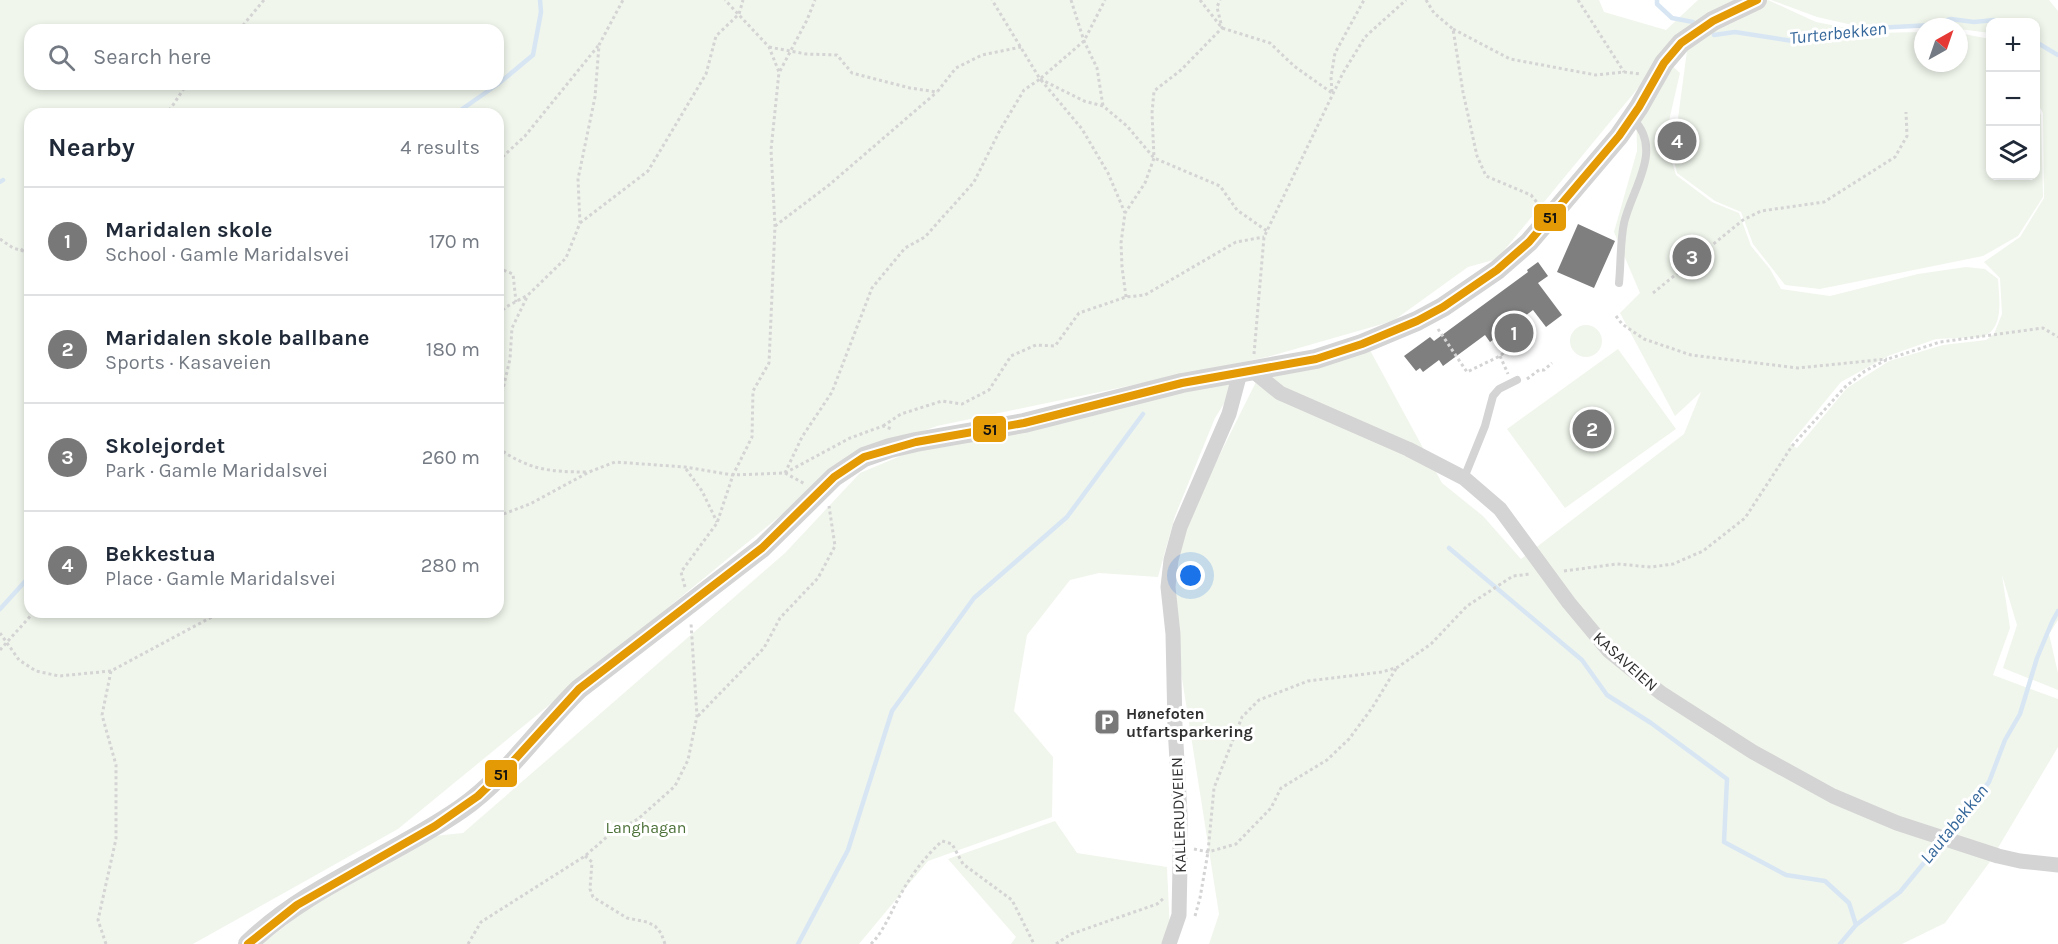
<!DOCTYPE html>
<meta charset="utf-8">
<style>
:root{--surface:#fff;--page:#f2f2f3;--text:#1f2937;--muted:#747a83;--line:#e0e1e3;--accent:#787878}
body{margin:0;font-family:Karla,sans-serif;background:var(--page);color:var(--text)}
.controls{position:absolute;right:18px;top:18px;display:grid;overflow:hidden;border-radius:12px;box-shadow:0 3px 9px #0003}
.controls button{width:54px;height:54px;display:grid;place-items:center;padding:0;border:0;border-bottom:2px solid var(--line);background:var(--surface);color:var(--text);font:30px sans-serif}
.compass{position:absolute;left:1914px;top:18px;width:54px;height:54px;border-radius:50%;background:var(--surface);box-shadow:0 3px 9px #0003;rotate:40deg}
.you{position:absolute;left:1191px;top:576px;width:21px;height:21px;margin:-15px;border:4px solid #fff;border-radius:50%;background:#1a73e8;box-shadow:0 0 0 9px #1a73e833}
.badge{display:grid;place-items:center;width:39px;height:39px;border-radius:50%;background:var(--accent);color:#fff;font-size:20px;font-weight:700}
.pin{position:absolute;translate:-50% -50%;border:3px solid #fff;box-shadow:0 2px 6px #0006}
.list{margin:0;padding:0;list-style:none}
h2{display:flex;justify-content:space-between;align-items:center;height:78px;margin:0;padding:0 24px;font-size:26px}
h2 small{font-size:20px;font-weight:400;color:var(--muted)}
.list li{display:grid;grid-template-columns:39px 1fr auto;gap:18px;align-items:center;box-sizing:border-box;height:108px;padding:0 24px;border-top:2px solid var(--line)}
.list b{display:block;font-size:22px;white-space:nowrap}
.list p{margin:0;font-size:20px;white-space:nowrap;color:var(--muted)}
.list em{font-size:20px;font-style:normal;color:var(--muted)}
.icon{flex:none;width:33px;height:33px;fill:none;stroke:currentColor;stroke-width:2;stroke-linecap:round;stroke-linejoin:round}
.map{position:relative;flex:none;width:2058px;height:944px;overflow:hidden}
.search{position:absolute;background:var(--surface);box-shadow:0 3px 9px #0003;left:24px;top:24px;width:480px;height:66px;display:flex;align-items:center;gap:15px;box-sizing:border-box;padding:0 21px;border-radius:18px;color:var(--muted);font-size:22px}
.panel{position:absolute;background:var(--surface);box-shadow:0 3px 9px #0003;left:24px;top:108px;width:480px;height:510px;border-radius:18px}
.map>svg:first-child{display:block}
.green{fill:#f0f6ec;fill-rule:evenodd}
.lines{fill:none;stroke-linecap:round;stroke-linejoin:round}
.stream{stroke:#d8e6f4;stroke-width:4.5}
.building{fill:#7f7f7f}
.path{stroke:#d4d4d4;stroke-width:3;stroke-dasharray:3 3;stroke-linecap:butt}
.service{stroke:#d4d4d4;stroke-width:8}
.minor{stroke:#d4d4d4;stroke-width:15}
.tertiary{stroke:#d4d4d4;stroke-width:20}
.bus-1-casing{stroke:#fff;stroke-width:12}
.bus-1{stroke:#e39a05;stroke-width:8}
.labels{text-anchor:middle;stroke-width:6;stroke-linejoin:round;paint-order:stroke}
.street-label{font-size:16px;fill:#303030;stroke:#fff}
.poi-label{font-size:16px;font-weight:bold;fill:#303030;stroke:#fff;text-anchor:start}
.park-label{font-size:16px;fill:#4c7138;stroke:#fff}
.water-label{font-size:18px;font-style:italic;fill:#35679b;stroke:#fff}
.line-badge{stroke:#fff;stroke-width:2}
.pale-badge-label{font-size:16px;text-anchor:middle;font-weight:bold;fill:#111}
</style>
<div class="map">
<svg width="2058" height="944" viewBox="0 0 2058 944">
<rect width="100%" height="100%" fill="#fff"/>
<path class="green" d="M0,0H1599L1604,12L1666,30L1698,0H1750L1681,36L1497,259L1468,267L1393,321L1267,357L937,426L852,457L398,829L193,944H0ZM30,30H498V84H30ZM30,114H498V612H30Z
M1768,0L1816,22L1872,33L1923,32V63H1959V33L1990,39V176H2036V105L2041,115L2043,197L2018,236L1983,256L1820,289L1785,285L1753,244L1741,212L1715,201L1677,173L1673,156L1688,43L1739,20Z
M1771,0H2049L2058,11V620L2049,634L2058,673V690L2003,668L2017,625L2002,575L2010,628L1993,675L2058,699V747L1989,863L1945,923L1902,944H1209L1219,914L1167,583L1184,526L1262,370L1365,341L1442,483L1483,516L1521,559L1684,434L1701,392L1675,416L1620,313L1640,293L1614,232L1637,151L1636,100L1668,62L1680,73L1665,138L1676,175L1712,202L1739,213L1751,246L1770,269L1781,289L1830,296L1918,274L1966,267L1985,269L1998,279C1999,298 2005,329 1982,337L1936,339L1888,356L1841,382L1790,444L1797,448L1847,388L1889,361L1943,345L1986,340L1994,334L2002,314L2000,278L1984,262L2020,237L2044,198L2043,113L2036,101V22H1990V33L1959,29V27L1870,29L1817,17Z
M1570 341a16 16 0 1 1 32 0a16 16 0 1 1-32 0Z
M1618,349L1676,429L1565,508L1507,429Z
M1241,376L1215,418L1175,516L1158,577L1099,573L1070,580L1027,635L1014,711L1053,757L1052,817L928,861L859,944H262L307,909L424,837L463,833L785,553L860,473L929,444Z
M1055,821L1077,853L1167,867L1170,932L1166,944H1011L1016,937L948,859Z"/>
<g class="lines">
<path class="stream" d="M1657,0V4L1672,18L1693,22
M1714,35L1735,32L1793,41L1876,28L1932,25L1951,19L1974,22L1994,20L1999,22
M2036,42L2058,55
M498,84L533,55L541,12L540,0
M455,114L498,84
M0,182L3,180
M1449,548L1582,660L1607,695L1651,723L1727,779L1724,842L1786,875L1825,881L1849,903L1856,925
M0,609L30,576
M1947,835L1989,782L2005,740L2020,714L2037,658L2052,622L2058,611
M798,944L848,850L892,711L974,598L1067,517L1143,414
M1840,944L1856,925L1900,892L1942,841"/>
</g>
<path class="building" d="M1578,224L1615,241L1594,288L1557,272Z
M1538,262L1548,276L1538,283L1562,315L1546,327L1533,310L1490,342L1485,335L1443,366L1439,360L1423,372L1420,368L1416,371L1404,356L1430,337L1434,341L1528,272L1527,270Z"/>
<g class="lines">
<path class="path" d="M1071,0L1084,41L1097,68L1103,106
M1200,0L1222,28L1270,43L1294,66L1332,93
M1426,0L1434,13L1453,29L1463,92L1477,156L1486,176L1531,195L1539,205
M1578,0L1624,72
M1453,29L1510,59L1596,75L1624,72L1640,74
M239,30L264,0
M769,47L806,54L837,55L852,73L910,88L937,92L956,68L982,55L1021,47
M780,71L807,20L815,0
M1041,78L1084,41L1105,0
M1040,79L1084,101L1103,106L1127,126L1154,158L1220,186L1237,210L1267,231
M1041,80L1082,129L1108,173L1125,213
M1332,92L1331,77L1335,53L1364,0
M164,114L171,108L187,84
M498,161L525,136L598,46
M580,223L648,171L706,74L716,36L739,14L743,0
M775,226L829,185L937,92
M0,239L13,248L30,253
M21,251L30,240
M498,268L513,274L516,302
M1653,293L1743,220L1761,211L1824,202L1895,157L1907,136L1906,112
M1126,297L1122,267L1121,243L1125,213L1145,183L1154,158L1152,113L1154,91L1181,70L1222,28L1217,7L1220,0
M498,314L506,307L528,295L566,258L580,223L578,179L595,97L599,45L623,0
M1616,316L1622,324L1644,339L1691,355L1798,368L1887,359
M1438,329L1467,372L1500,356L1534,327
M1254,354L1264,237L1343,73L1365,37L1406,0
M1500,356L1508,374
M1527,379L1539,370H1544L1552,363
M498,410L510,359L512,328L527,297
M883,426L901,414L942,401L962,404L989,390L1011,356L1036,345L1055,346L1079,313L1126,297L1145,295L1236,242L1264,237
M498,448C529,470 550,472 587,472
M686,469L702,491L717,522
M785,473L802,437L832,392L872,288L905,248L925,237L974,182L1000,130L1024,90L1040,79L992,0
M785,473L805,484
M498,516L530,504L589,472L615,462L685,467L733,475L785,473L850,438L883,426L892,429
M1564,571L1617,564L1651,567L1673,564L1703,551L1745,518L1792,446L1845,387L1865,371L1888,359L1940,342L2043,328L2058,337
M685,587L681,572L717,523L733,475L752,437L753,391L769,363L775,226L771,150L779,72L769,47L725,0
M0,633L19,660L36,671L59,676L111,671L221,612
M0,650L34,612
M698,716L764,648L780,618L818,578L835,546L829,506
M1194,849L1208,852L1236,844L1271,808L1281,788L1327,760L1349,739L1372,708L1397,667
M585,856L592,862L590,889L593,897L627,918L647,922L655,926L661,933L665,944
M1195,916L1200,898L1208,852L1214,788L1242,717L1259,700L1308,681L1382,672L1398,667L1431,644L1467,606L1513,576L1531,574
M106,944L98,920L116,839V765L102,715L111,671
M468,944L481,922L585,856L609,835L638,819L675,786L688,760L697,716L691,623
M871,944C885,930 892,909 902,892C913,872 926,856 942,841L952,844L963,864L1012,900L1034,944
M1056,944L1071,934L1157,904L1165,897"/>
<path class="service" d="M1619,283C1621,264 1620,242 1624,223C1632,188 1664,150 1633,119
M1464,478L1485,426L1493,396L1499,389L1517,380"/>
<path class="minor" d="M1253,371L1280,393L1408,449L1464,478L1500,509L1569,603L1609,651L1661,693L1753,752L1833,796L1897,823L1998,856L2020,861L2058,865
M1169,944L1179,915L1180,865V814L1175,726L1173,634L1168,587L1171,560L1180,527L1229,414L1240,373"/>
<path class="tertiary" d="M248,944C309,885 392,857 461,809C507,777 539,728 579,689L762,548L834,477L864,457L890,448L916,442L1024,423L1182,383L1316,359L1362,344L1417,321L1443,307L1497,270L1529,242L1619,136L1639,107L1664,63L1681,43L1713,21L1757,0"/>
<g class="bus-1-casing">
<path id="bus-1" d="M248,944L297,905L435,826L478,796L508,767L579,689L762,548L834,477L864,457L916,442L1024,423L1182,383L1316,359L1362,344L1417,321L1443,307L1497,270L1529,242L1619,136L1639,107L1664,63L1681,43L1713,21L1757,0"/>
</g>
<use href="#bus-1" class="bus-1"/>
</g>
<defs>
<g id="parking-square" transform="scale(1.35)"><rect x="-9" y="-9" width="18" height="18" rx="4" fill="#787878" stroke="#fff"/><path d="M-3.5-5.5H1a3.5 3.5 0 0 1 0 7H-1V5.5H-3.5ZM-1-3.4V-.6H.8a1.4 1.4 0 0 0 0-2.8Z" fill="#fff"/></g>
</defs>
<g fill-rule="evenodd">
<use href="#parking-square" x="1107" y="722"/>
</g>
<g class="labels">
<g class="street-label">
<text transform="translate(1626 661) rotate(42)" y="6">KASAVEIEN</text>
<text transform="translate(1178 815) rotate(-92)" y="6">KALLERUDVEIEN</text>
</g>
<g class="poi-label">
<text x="1126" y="719">Hønefoten<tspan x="1126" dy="18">utfartsparkering</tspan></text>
</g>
<g class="park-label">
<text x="646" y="833">Langhagan</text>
</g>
<g class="water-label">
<text transform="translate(1838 33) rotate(-6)" y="6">Turterbekken</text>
<text transform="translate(1954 824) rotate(-51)" y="6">Lautabekken</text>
</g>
</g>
<g class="line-badge">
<rect x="1533" y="203" width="34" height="29" rx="6" fill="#e39a05"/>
<rect x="972" y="415" width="35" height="28" rx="6" fill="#e39a05"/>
<rect x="484" y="759" width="34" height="29" rx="6" fill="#e39a05"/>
</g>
<g class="pale-badge-label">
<text x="1550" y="223">51</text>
<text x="990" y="435">51</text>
<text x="501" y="780">51</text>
</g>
</svg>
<div class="controls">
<button>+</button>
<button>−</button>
<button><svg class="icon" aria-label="layers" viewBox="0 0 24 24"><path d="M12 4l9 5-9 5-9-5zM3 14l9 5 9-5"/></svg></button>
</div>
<svg class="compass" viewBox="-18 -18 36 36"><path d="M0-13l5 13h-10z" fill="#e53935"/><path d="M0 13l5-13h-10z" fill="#747a83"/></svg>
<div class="you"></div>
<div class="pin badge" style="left:1514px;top:333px">1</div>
<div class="pin badge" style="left:1592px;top:429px">2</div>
<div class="pin badge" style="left:1692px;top:257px">3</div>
<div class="pin badge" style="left:1677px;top:141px">4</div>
<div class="search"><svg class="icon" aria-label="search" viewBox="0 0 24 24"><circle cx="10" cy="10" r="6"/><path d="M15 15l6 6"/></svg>Search here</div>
<section class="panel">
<h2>Nearby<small>4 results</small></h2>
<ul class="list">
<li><span class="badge">1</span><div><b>Maridalen skole</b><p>School · Gamle Maridalsvei</p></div><em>170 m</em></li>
<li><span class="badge">2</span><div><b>Maridalen skole ballbane</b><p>Sports · Kasaveien</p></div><em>180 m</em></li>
<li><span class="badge">3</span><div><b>Skolejordet</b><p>Park · Gamle Maridalsvei</p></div><em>260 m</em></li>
<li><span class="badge">4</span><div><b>Bekkestua</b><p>Place · Gamle Maridalsvei</p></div><em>280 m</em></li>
</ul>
</section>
</div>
